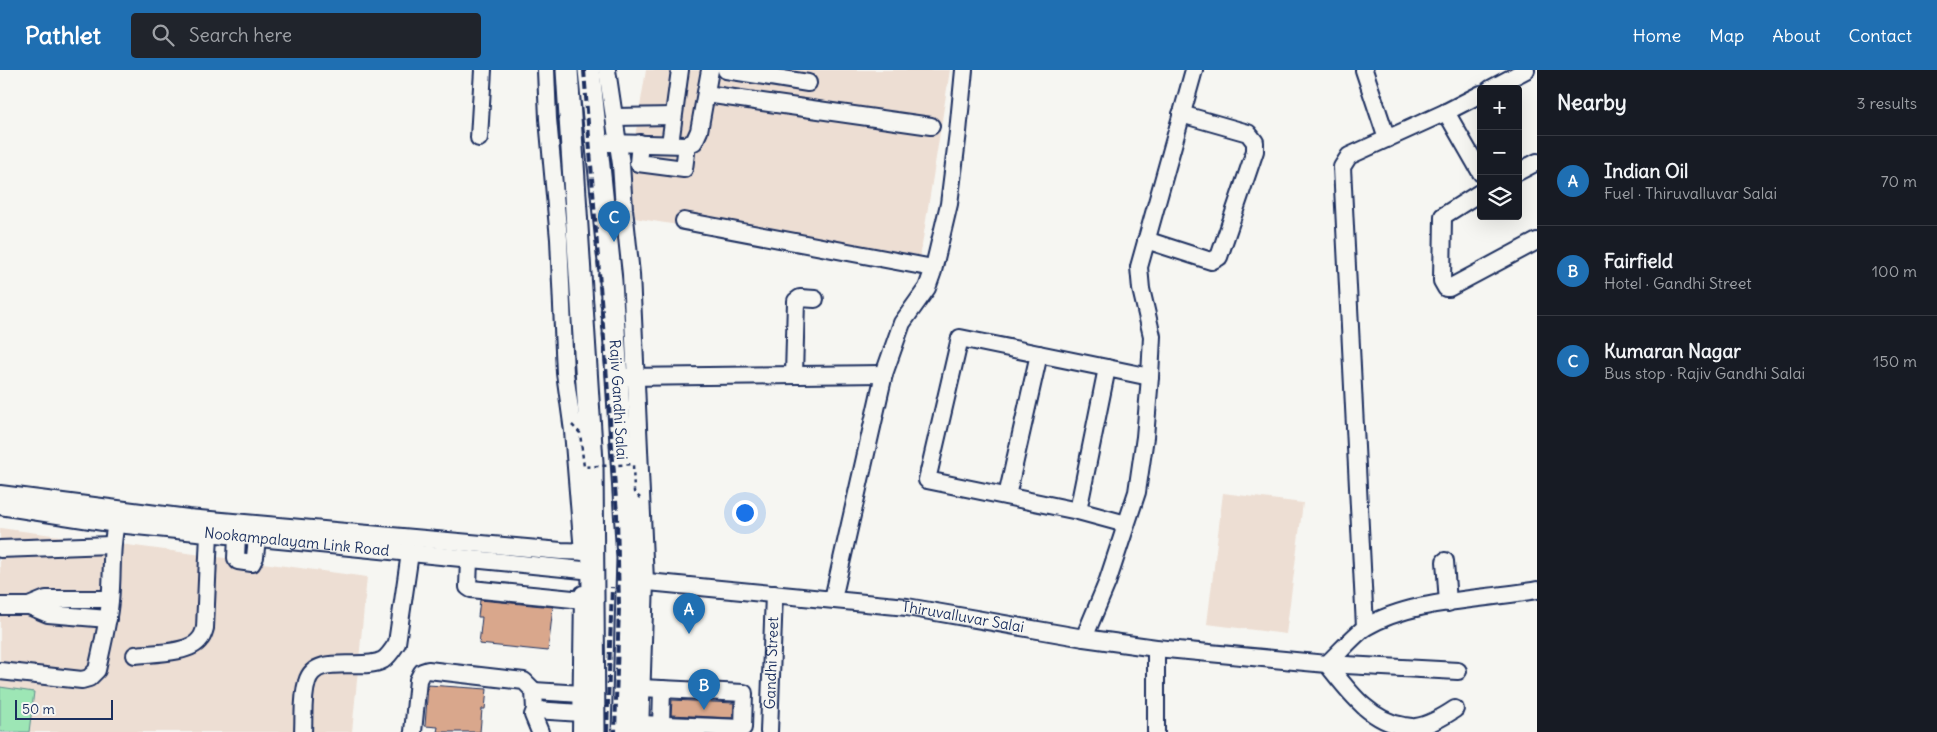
<!DOCTYPE html>
<meta charset="utf-8">
<style>
:root{--surface:#171b24;--page:#20242c;--text:#f1f3f6;--muted:#9ea1a6;--line:#363941;--accent:#1f6fb2}
body{margin:0;font-family:Delius,sans-serif;background:var(--page);color:var(--text)}
.controls{position:absolute;right:15px;top:15px;display:grid;overflow:hidden;border-radius:5px;box-shadow:0 5px 20px #0002}
.controls button{width:45px;height:45px;display:grid;place-items:center;padding:0;border:0;border-bottom:1px solid var(--line);background:var(--surface);color:var(--text);font:25px sans-serif}
.scale{position:absolute;left:15px;bottom:12px;width:98px;box-sizing:border-box;padding-left:5px;border:2px solid #1b2f5e;border-top:0;font-size:14px;line-height:18px;white-space:nowrap;color:#1b2f5e;-webkit-text-stroke:4px #f6f6f2;paint-order:stroke}
.you{position:absolute;left:744px;top:442px;width:18px;height:18px;margin:-12px;border:4px solid #fff;border-radius:50%;background:#1a73e8;box-shadow:0 0 0 8px #1a73e833}
.badge{display:grid;place-items:center;width:32px;height:32px;border-radius:50%;background:var(--accent);color:#fff;font-size:16px;font-weight:700}
.pin{position:absolute;translate:-50% -41px;filter:drop-shadow(0 1px 2px #0008)}
.pin::after{content:'';position:absolute;top:26px;width:18px;height:15px;background:inherit;clip-path:polygon(0 0,100% 0,50% 100%)}
.list{margin:0;padding:0;list-style:none}
h2{display:flex;justify-content:space-between;align-items:center;height:65px;margin:0;padding:0 20px;font-size:21px}
h2 small{font-size:16px;font-weight:400;color:var(--muted)}
.list li{display:grid;grid-template-columns:32px 1fr auto;gap:15px;align-items:center;box-sizing:border-box;height:90px;padding:0 20px;border-top:1px solid var(--line)}
.list b{display:block;font-size:19px;white-space:nowrap}
.list p{margin:0;font-size:16px;white-space:nowrap;color:var(--muted)}
.list em{font-size:16px;font-style:normal;color:var(--muted)}
.icon{flex:none;width:28px;height:28px;fill:none;stroke:currentColor;stroke-width:2;stroke-linecap:round;stroke-linejoin:round}
.map{position:relative;flex:none;width:1537px;height:662px;overflow:hidden}
header{display:flex;align-items:center;gap:30px;box-sizing:border-box;height:70px;padding:0 25px;background:var(--accent);color:#fff}
header strong{font-size:24px}
nav{display:flex;gap:28px;margin-inline-start:auto;font-size:18px}
.search{width:350px;height:45px;background:var(--page);display:flex;align-items:center;gap:12px;box-sizing:border-box;padding:0 18px;border-radius:5px;color:var(--muted);font-size:19px}
main{display:flex}
aside{flex:1;background:var(--surface)}
.map>svg:first-child{display:block}
.built{fill:#edded3}
.green{fill:#9de6b5;stroke:#5c8a8a}
.building{fill:#d9a78c;stroke:#1b2f5e}
.lines{fill:none;stroke-linecap:round;stroke-linejoin:round}
.minor-casing{stroke:#1b2f5e;stroke-width:20}
.major-casing{stroke:#1b2f5e;stroke-width:25}
.minor{stroke:#f6f6f2;stroke-width:16}
.major{stroke:#f6f6f2;stroke-width:21}
.rail{stroke:#1b2f5e;stroke-width:4;stroke-dasharray:8 4;stroke-linecap:butt}
.path-bridge{stroke:#1b2f5e;stroke-width:2.5;stroke-dasharray:4 4;stroke-linecap:butt}
.labels{text-anchor:middle;stroke-width:4;stroke-linejoin:round;paint-order:stroke}
.street-label{font-size:15px;fill:#1b2f5e;stroke:#f6f6f2}
</style>
<header>
<strong>Pathlet</strong>
<div class="search"><svg class="icon" aria-label="search" viewBox="0 0 24 24"><circle cx="10" cy="10" r="6"/><path d="M15 15l6 6"/></svg>Search here</div>
<nav><a>Home</a><a>Map</a><a>About</a><a>Contact</a></nav>
</header>
<main>
<div class="map">
<svg width="1537" height="662" viewBox="0 0 1537 662">
<rect width="100%" height="100%" fill="#f6f6f2"/>
<filter id="ink" filterUnits="userSpaceOnUse"><feTurbulence type="fractalNoise" baseFrequency=".02" numOctaves="2"/><feDisplacementMap in="SourceGraphic" scale="10" xChannelSelector="R" yChannelSelector="G"/><feConvolveMatrix kernelMatrix="1 2 1 2 8 2 1 2 1" color-interpolation-filters="sRGB"/></filter>
<g filter="url(#ink)">
<path class="built" d="M646,0H950L919,194L622,146Z
M1223,423L1303,433L1286,564L1207,554Z
M0,458L367,507L352,662H0Z"/>
<path class="green" d="M0,617L34,622L29,662H0Z"/>
<path class="building" d="M480,530L553,537L548,581L479,574L482,547H478Z
M428,615L487,619L485,639H482L480,662H437L438,657L425,656Z
M672,630L734,633L733,648L671,645Z"/>
<g class="lines">
<g class="minor-casing">
<g id="minor">
<path d="M546,0L548,49L559,169L565,303L573,361L583,482"/>
<path d="M607,0L621,94L624,139L631,204L645,511L640,662"/>
<path d="M726,0L808,13"/>
<path d="M1364,0L1387,69"/>
<path d="M1490,19L1526,0"/>
<path d="M706,24L931,56"/>
<path d="M1446,42L1481,103"/>
<path d="M614,47L673,46"/>
<path d="M479,68L483,0"/>
<path d="M608,73L686,75L694,72L699,61L710,0"/>
<path d="M640,73L638,93L684,99L687,75"/>
<path d="M670,74L680,0"/>
<path d="M1518,102L1537,92"/>
<path d="M1481,122L1443,146L1442,211L1446,218H1449L1537,171"/>
<path d="M684,151L933,198"/>
<path d="M1146,170L1211,191L1219,187L1255,81V72L1248,63L1181,44"/>
<path d="M1107,298L960,268L927,410L1078,441L1126,454"/>
<path d="M794,305L796,231L800,228L815,229"/>
<path d="M624,307L884,304"/>
<path d="M0,424L188,448L561,481L592,482"/>
<path d="M1007,426L1039,284"/>
<path id="s1" d="M0,436L116,454L583,500L594,499"/>
<path d="M1078,441L1107,298L1150,307"/>
<path d="M237,466L236,488L238,491L252,493L255,487L257,468"/>
<path d="M0,479L111,475"/>
<path d="M469,489L468,517L471,519L583,530"/>
<path d="M1445,491L1448,533"/>
<path id="s2" d="M627,510L907,537L1084,568L1156,578L1327,594C1338,584 1356,563 1366,557C1412,529 1484,530 1537,520"/>
<path d="M833,529L884,304L902,253L927,218L933,201L949,134L958,62L964,0"/>
<path d="M0,536H29"/>
<path d="M108,549L48,544L29,536L46,529H110"/>
<path d="M1365,557L1342,97L1349,86L1446,42L1481,24"/>
<path d="M1084,568L1107,513L1137,422L1145,367L1150,307L1152,266L1141,219L1139,197L1194,0"/>
<path d="M135,585C151,583 190,584 200,569C203,566 204,561 205,558L209,463"/>
<path d="M1327,594C1348,620 1369,651 1404,656C1408,656 1412,658 1416,657C1430,655 1443,647 1455,639"/>
<path d="M1327,594L1458,601"/>
<path d="M0,601L82,610L89,608L97,600C102,577 108,554 110,531C113,505 110,480 116,454"/>
<path d="M534,621L582,624"/>
<path d="M535,640L581,643"/>
<path d="M640,654L743,658L744,623L641,618"/>
<path d="M661,655L662,619"/>
<path d="M303,662C304,646 302,628 307,612C315,582 362,602 383,590C389,586 393,579 397,573L410,483"/>
<path d="M413,662L418,610L422,602L428,600L524,611L534,621L535,640L533,645L540,662"/>
<path d="M581,662L583,524"/>
<path id="s3" d="M769,662L774,524"/>
<path d="M1156,662V578"/>
</g>
</g>
<g class="major-casing">
<g id="major">
<path d="M567,0L592,392L594,662"/>
<path id="s4" d="M589,0L611,211L628,488L623,662"/>
</g>
</g>
<use href="#minor" class="minor"/>
<use href="#major" class="major"/>
<path class="rail" d="M584,0L617,444L619,537L615,662
M607,662L612,517"/>
<path class="path-bridge" d="M572,355L580,363L584,397L633,394L634,422L640,428"/>
</g>
</g>
<g class="labels">
<g class="street-label">
<text dy="5" stroke="none"><textPath href="#s4" startOffset="331">Rajiv Gandhi Salai</textPath></text>
<text dy="5" stroke="none"><textPath href="#s1" startOffset="299">Nookampalayam Link Road</textPath></text>
<text dy="5" stroke="none"><textPath href="#s2" startOffset="338">Thiruvalluvar Salai</textPath></text>
<text dy="5" stroke="none"><textPath href="#s3" startOffset="69">Gandhi Street</textPath></text>
</g>
</g>
</svg>
<div class="controls">
<button>+</button>
<button>−</button>
<button><svg class="icon" aria-label="layers" viewBox="0 0 24 24"><path d="M12 4l9 5-9 5-9-5zM3 14l9 5 9-5"/></svg></button>
</div>
<div class="scale">50 m</div>
<div class="you"></div>
<div class="pin badge" style="left:689px;top:564px">A</div>
<div class="pin badge" style="left:704px;top:640px">B</div>
<div class="pin badge" style="left:614px;top:172px">C</div>
</div>
<aside>
<h2>Nearby<small>3 results</small></h2>
<ul class="list">
<li><span class="badge">A</span><div><b>Indian Oil</b><p>Fuel · Thiruvalluvar Salai</p></div><em>70 m</em></li>
<li><span class="badge">B</span><div><b>Fairfield</b><p>Hotel · Gandhi Street</p></div><em>100 m</em></li>
<li><span class="badge">C</span><div><b>Kumaran Nagar</b><p>Bus stop · Rajiv Gandhi Salai</p></div><em>150 m</em></li>
</ul>
</aside>
</main>
